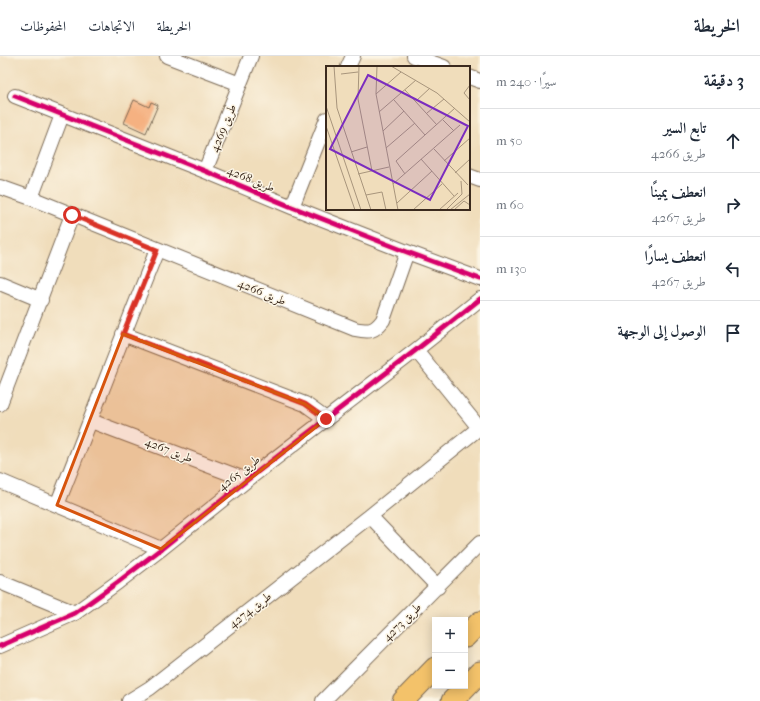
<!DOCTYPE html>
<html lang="ar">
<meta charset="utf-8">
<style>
:root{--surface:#fff;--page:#f6f6f7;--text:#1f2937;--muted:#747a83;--line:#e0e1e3}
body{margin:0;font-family:"IM FELL French Canon",Amiri,serif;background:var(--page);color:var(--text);direction:rtl}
.controls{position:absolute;right:12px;bottom:12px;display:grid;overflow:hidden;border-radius:0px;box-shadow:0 2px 10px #0003}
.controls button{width:36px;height:36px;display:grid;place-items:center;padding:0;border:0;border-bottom:1px solid var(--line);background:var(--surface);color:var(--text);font:20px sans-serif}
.stop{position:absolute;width:12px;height:12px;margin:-9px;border:3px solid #d93025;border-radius:50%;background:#fff}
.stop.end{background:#d93025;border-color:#fff;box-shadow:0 1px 4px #0008}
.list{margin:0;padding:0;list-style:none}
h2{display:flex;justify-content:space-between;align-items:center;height:52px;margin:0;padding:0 16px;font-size:17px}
h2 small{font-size:13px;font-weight:400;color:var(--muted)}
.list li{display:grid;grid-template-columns:26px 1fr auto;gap:12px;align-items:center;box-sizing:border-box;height:64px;padding:0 16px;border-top:1px solid var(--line)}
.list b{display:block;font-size:15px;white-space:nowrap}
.list p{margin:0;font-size:13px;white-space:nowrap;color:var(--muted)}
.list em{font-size:13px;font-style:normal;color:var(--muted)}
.icon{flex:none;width:22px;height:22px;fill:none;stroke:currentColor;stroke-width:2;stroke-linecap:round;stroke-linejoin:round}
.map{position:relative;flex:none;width:480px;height:645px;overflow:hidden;direction:ltr}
header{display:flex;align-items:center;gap:24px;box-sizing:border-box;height:56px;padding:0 20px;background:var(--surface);border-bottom:1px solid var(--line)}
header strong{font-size:19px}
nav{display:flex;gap:22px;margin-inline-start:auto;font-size:14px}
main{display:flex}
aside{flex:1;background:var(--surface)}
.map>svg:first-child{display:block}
.building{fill:#f5b181}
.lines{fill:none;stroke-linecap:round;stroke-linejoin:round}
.minor-casing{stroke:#7a6955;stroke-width:16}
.highway-casing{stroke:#7a6955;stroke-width:23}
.minor{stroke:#fff;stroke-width:14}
.highway{stroke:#f3c26a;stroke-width:21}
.cycleway-casing{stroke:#fcf5e5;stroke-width:8}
.cycleway{stroke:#d6006c;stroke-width:5}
.route{stroke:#d93025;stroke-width:5}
.marked{fill:#d7540e;fill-opacity:0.2;stroke:#d7540e;stroke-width:3;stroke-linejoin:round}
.labels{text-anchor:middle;stroke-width:3;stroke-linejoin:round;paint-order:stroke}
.street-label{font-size:12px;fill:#3b2a1e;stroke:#fcf5e5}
.inset-road{fill:none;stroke:#a8957c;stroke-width:1}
.view{fill:#7b2cbf;fill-opacity:0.15;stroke:#7b2cbf;stroke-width:2}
.inset-edge{fill:none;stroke:#3b2a1e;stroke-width:2}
</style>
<header>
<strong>الخريطة</strong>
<nav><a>الخريطة</a><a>الاتجاهات</a><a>المحفوظات</a></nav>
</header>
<main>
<aside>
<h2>3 دقيقة<small>سيرًا · 240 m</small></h2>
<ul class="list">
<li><svg class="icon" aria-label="ahead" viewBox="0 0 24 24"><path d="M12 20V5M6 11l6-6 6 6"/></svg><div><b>تابع السير</b><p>طريق 4266</p></div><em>50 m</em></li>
<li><svg class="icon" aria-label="right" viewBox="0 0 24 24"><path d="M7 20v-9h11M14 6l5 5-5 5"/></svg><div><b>انعطف يمينًا</b><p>طريق 4267</p></div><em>60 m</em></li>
<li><svg class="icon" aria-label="left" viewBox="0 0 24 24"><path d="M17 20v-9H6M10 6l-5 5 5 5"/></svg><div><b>انعطف يسارًا</b><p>طريق 4267</p></div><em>130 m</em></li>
<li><svg class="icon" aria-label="arrive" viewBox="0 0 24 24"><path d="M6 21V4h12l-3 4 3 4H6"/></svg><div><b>الوصول إلى الوجهة</b></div></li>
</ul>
</aside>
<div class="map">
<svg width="480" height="645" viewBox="0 0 480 645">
<rect width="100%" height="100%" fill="#fcf5e5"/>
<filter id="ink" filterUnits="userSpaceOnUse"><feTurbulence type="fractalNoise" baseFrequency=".025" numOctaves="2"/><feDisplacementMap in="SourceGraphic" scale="8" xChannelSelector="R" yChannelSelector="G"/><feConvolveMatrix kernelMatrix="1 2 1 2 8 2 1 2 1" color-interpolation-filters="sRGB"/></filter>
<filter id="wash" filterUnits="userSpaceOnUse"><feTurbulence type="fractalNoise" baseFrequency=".012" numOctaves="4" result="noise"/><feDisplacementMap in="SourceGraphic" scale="16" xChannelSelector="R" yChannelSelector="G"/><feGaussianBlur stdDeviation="0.9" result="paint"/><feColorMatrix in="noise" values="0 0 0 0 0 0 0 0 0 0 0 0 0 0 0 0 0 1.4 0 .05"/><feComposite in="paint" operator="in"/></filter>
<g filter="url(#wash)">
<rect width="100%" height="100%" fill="#f0ddbb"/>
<g id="blocks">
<path class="building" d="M134,44L149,51L151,46L158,49L146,77L124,67Z"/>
</g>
</g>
<g filter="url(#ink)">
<use href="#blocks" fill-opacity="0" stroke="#7a6955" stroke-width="1"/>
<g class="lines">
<g class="minor-casing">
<path id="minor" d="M167,0L240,28
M414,0L444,11
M348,11L353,0
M469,21L480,25
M15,40L205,115L292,151L407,196L480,223
M205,115L251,0
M469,120L480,124
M0,131L31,142L355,273C369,276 374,276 383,264L407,196
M31,142L62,59
M292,151L327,63
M0,227L41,244
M123,278L305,348L326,363
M416,294L480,373
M0,348L72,159
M91,365L247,424
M0,425L161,493
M57,449C91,364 123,278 157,194
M370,460L438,531
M0,526L75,557
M0,590L75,557L118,526L161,493L247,424L416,294L480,243
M129,645L150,632L370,460L479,372
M323,645L480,487"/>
</g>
<g class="highway-casing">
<path id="highway" d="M465,581L480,566
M403,645L435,612
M452,645L480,616"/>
</g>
<use href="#minor" class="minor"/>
<use href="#highway" class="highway"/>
<g class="cycleway-casing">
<path id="cycleway" d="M15,40L205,115L292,151L407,196L480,223
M0,590L75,557L118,526L161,493L247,424L416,294L480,243"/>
</g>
<use href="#cycleway" class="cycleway"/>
</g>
</g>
<g class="lines" filter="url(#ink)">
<path class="route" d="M72,159L157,194L123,278L305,348L326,363"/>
</g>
<path class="marked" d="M123,278L305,348L326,363L161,493L57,449Z"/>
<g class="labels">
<g class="street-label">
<text transform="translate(223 72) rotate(-68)" y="4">طريق 4269</text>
<text transform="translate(251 123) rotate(22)" y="4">طريق 4268</text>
<text transform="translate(262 236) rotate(22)" y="4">طريق 4266</text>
<text transform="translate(169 394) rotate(21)" y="4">طريق 4267</text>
<text transform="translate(239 417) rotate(-38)" y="4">طريق 4265</text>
<text transform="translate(250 554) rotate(-38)" y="4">طريق 4274</text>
<text transform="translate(402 566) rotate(-45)" y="4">طريق 4273</text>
</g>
</g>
<g transform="translate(326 10)">
<rect width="144" height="144" fill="#f0ddbb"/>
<path class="inset-road" d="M8,0L11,42L45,144M33,0L32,33L46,105M51,0L50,28L72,144M65,0L111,27L144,56M15,8L32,6M144,19L138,27L144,34M79,24L111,59M50,28L75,6M68,34L99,69M90,35L104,22M0,40L35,144M53,46L90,14M101,47L118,33M117,54L128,65M0,60L29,144M57,65L78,45M60,82L89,57M108,83L142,119M25,86L41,81M95,93L128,130M118,95L144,72M129,107L144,93M32,108L63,101M79,108L70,95L129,42M67,118L134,59M40,129L56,126L60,144M71,137L106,105M87,144L116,118M113,144L132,127M120,144L136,128L135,115M124,144L144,128M128,144L138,135L144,139"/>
<path class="view" d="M42,9L142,60L104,134L4,83Z"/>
<rect width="144" height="144" class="inset-edge"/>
</g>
</svg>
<div class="controls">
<button>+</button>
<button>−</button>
</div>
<div class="stop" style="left:72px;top:159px"></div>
<div class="stop end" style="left:326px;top:363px"></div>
</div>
</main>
